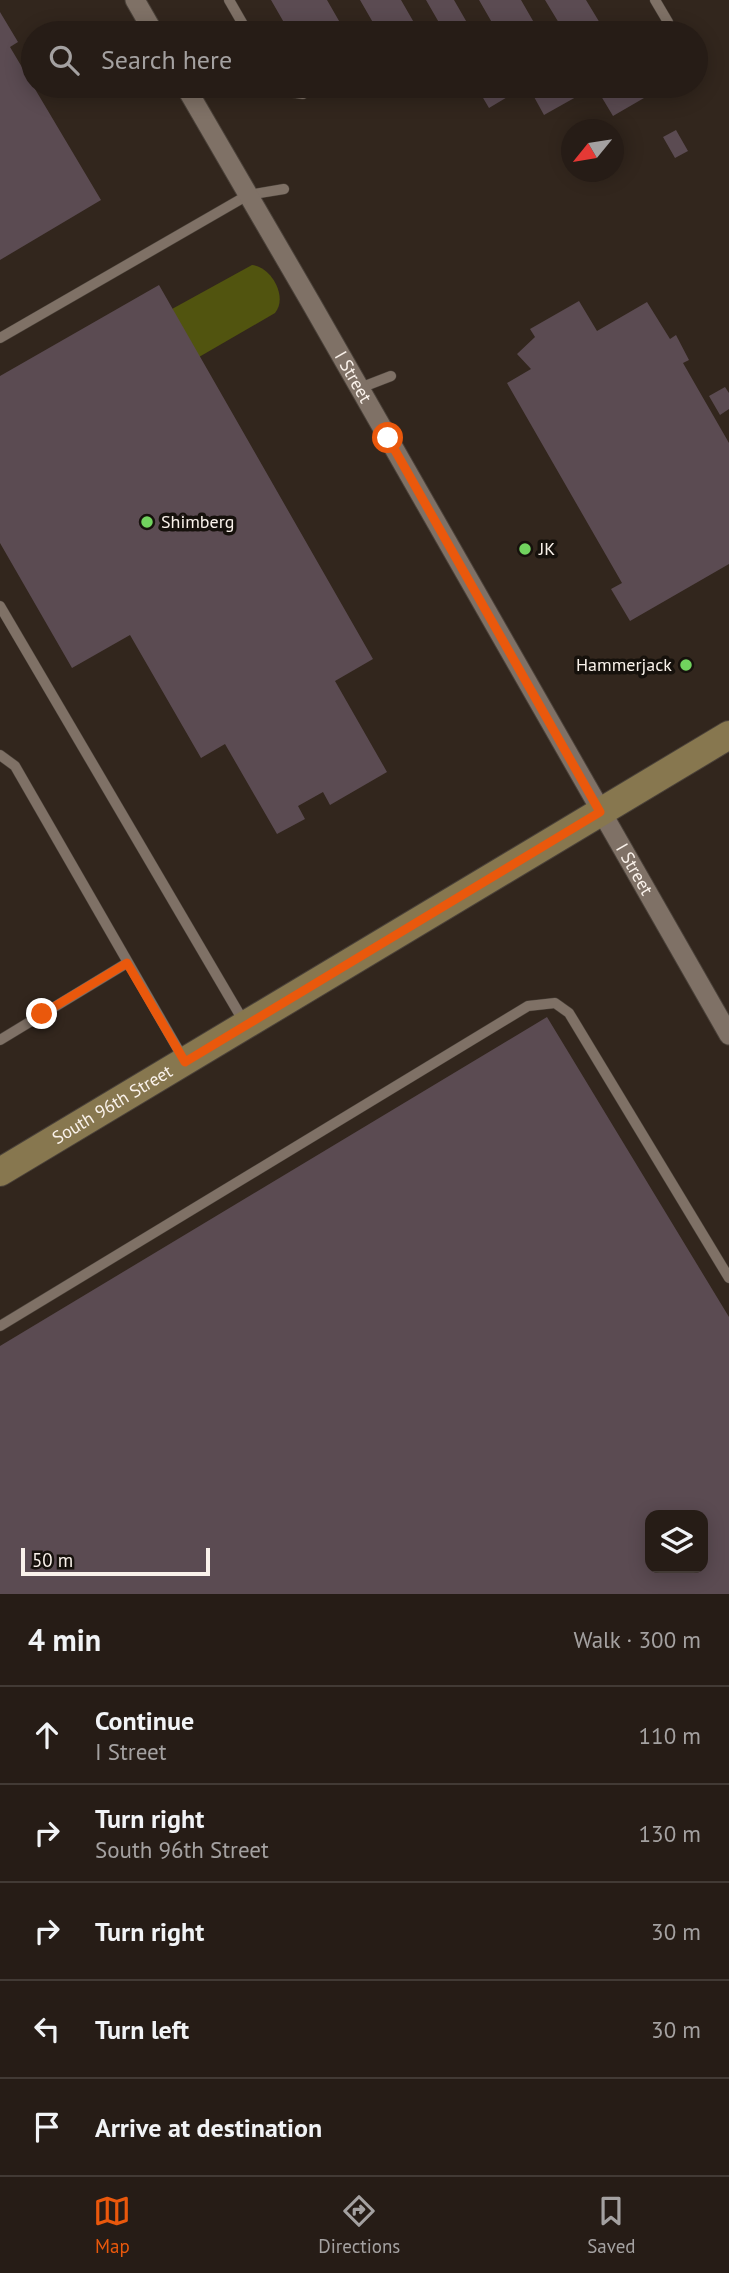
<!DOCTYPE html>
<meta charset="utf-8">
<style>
:root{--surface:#261c16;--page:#2e251f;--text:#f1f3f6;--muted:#a4a1a1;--line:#423a35;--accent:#ea580c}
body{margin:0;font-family:"PT Sans",sans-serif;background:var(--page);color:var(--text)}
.controls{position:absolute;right:21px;bottom:21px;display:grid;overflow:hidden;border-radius:14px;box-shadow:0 4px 18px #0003}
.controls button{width:63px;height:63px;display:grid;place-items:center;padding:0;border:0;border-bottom:2px solid var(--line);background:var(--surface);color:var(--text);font:35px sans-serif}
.compass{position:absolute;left:561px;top:119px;width:63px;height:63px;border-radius:50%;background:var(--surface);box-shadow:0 4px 18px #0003;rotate:240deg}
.scale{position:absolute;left:21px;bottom:18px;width:189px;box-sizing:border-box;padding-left:7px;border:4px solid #faf2eb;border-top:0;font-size:19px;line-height:24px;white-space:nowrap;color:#faf2eb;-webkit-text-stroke:5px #16110c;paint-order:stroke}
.stop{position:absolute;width:21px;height:21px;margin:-16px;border:5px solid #ea580c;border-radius:50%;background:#fff}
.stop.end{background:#ea580c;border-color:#fff;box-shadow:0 2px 7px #0008}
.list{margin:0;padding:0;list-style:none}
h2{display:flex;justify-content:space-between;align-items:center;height:91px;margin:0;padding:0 28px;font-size:30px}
h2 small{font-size:23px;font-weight:400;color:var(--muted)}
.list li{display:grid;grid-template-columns:46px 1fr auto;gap:21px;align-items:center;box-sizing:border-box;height:98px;padding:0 28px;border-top:2px solid var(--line)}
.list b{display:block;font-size:26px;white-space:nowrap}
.list p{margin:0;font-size:23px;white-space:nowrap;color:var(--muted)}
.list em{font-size:23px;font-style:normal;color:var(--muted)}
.icon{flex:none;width:38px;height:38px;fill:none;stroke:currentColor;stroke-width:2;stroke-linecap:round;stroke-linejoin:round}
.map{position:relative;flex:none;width:729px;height:1594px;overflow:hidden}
.search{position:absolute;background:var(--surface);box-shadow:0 4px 18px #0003;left:21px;right:21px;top:21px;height:77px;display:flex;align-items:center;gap:18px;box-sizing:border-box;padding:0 24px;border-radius:38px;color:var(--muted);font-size:26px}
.sheet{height:581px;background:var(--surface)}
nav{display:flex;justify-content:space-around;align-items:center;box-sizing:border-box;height:98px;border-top:2px solid var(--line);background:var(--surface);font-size:19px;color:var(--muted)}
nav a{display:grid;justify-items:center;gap:4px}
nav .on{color:var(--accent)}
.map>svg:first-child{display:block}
.green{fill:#51540f}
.building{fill:#5b4b52;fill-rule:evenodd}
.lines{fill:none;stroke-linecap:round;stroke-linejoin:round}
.lane-casing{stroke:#4a4139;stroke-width:11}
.street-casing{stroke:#4a4139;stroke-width:21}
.secondary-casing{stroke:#4a4139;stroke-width:30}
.lane{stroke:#7f7166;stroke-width:10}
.street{stroke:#7f7166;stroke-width:19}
.secondary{stroke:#87774f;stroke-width:28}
.route{stroke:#ea580c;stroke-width:9}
.poi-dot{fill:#71d35e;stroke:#16110c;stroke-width:2.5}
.labels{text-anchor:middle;stroke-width:7;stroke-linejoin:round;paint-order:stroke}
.street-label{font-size:18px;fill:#faf2eb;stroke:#16110c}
.poi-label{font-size:18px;fill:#faf2eb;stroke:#16110c;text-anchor:start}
</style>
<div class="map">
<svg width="729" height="1594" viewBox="0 0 729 1594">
<rect width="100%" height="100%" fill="#32261d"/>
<path class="green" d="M252,265C272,267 288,298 275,313L199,357L172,309Z"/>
<path class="building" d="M271,0H327L346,33H290Z
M360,0H401L420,33H379Z
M426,0H454L473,33H445Z
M479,0H521L540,33H498Z
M545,0H586L606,33H565Z
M0,12L18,42L10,47L101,200L0,260Z
M476,86H503L509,96L489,108Z
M528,86H570L576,97L544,115Z
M595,86H636L644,98L613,116Z
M676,130L688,151L675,158L663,137Z
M159,285L373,659L335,681L387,772L330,805L323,792L298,806L305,819L277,834L225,744L201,758L130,635L72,668L0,543V376Z
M579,301L597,331L647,302L670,339L676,335L689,360L683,363L729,443V564L630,621L611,589L622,583L507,383L531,369L517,354L535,337L530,329Z
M725,387L729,393V409L720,415L709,396Z
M547,1017L729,1317V1594H0V1346ZM650,1515H703V1568H650Z"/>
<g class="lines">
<g class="lane-casing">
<path id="lane" d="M229,0L248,33
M655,0L668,22
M283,86L289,92L303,94
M0,338L248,195L284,189
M360,388L391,376
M0,606L244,1022
M0,755L15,766L183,1058
M0,1040L127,963
M0,1326L528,1006L555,1003L569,1013L729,1278"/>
</g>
<g class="street-casing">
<g id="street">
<path d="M135,0L154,33"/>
<path id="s1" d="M185,86L311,303L729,1035"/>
</g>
</g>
<g class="secondary-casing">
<g id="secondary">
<path id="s2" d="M0,1172L729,735"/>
</g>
</g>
<use href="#lane" class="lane"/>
<use href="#street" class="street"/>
<use href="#secondary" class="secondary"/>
</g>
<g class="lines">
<path class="route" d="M42,1014L127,963L185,1062L600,812L388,438"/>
</g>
<g class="poi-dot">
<circle cx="147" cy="522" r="7"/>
<circle cx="525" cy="549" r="7"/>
<circle cx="686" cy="665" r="7"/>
</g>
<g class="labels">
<g class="street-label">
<text dy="6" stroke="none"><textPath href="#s1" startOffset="336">I Street</textPath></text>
<text dy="6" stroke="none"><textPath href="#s1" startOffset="903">I Street</textPath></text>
<text dy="6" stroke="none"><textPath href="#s2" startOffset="131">South 96th Street</textPath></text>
</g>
<g class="poi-label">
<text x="161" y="528">Shimberg</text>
<text x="539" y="555">JK</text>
<text x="672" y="671" text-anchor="end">Hammerjack</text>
</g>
</g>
</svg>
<div class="controls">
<button><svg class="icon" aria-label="layers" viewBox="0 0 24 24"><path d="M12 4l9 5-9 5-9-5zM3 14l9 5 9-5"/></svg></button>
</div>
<svg class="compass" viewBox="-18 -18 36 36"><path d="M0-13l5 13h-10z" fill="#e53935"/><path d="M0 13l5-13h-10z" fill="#a4a1a1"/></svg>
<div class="scale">50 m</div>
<div class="stop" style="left:388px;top:438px"></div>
<div class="stop end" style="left:42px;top:1014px"></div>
<div class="search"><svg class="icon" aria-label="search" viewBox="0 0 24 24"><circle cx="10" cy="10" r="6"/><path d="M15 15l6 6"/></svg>Search here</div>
</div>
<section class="sheet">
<h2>4 min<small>Walk · 300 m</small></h2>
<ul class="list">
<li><svg class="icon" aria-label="ahead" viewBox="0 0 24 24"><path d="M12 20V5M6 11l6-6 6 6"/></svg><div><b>Continue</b><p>I Street</p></div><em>110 m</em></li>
<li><svg class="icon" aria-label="right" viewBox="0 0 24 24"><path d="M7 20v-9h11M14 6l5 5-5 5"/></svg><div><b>Turn right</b><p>South 96th Street</p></div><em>130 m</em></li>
<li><svg class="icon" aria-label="right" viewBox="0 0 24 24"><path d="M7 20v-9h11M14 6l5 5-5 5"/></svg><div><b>Turn right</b></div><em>30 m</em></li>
<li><svg class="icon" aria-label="left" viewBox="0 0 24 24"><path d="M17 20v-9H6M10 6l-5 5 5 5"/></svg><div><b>Turn left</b></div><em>30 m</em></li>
<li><svg class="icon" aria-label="arrive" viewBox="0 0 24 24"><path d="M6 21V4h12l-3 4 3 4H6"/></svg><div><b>Arrive at destination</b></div></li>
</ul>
</section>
<nav>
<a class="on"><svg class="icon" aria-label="map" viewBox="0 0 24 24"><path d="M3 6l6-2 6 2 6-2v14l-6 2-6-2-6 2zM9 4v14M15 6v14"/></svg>Map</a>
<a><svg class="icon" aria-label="directions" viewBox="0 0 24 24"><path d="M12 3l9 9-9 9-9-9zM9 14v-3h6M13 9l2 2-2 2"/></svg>Directions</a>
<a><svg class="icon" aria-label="saved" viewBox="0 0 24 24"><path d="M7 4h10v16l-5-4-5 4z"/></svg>Saved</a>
</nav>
